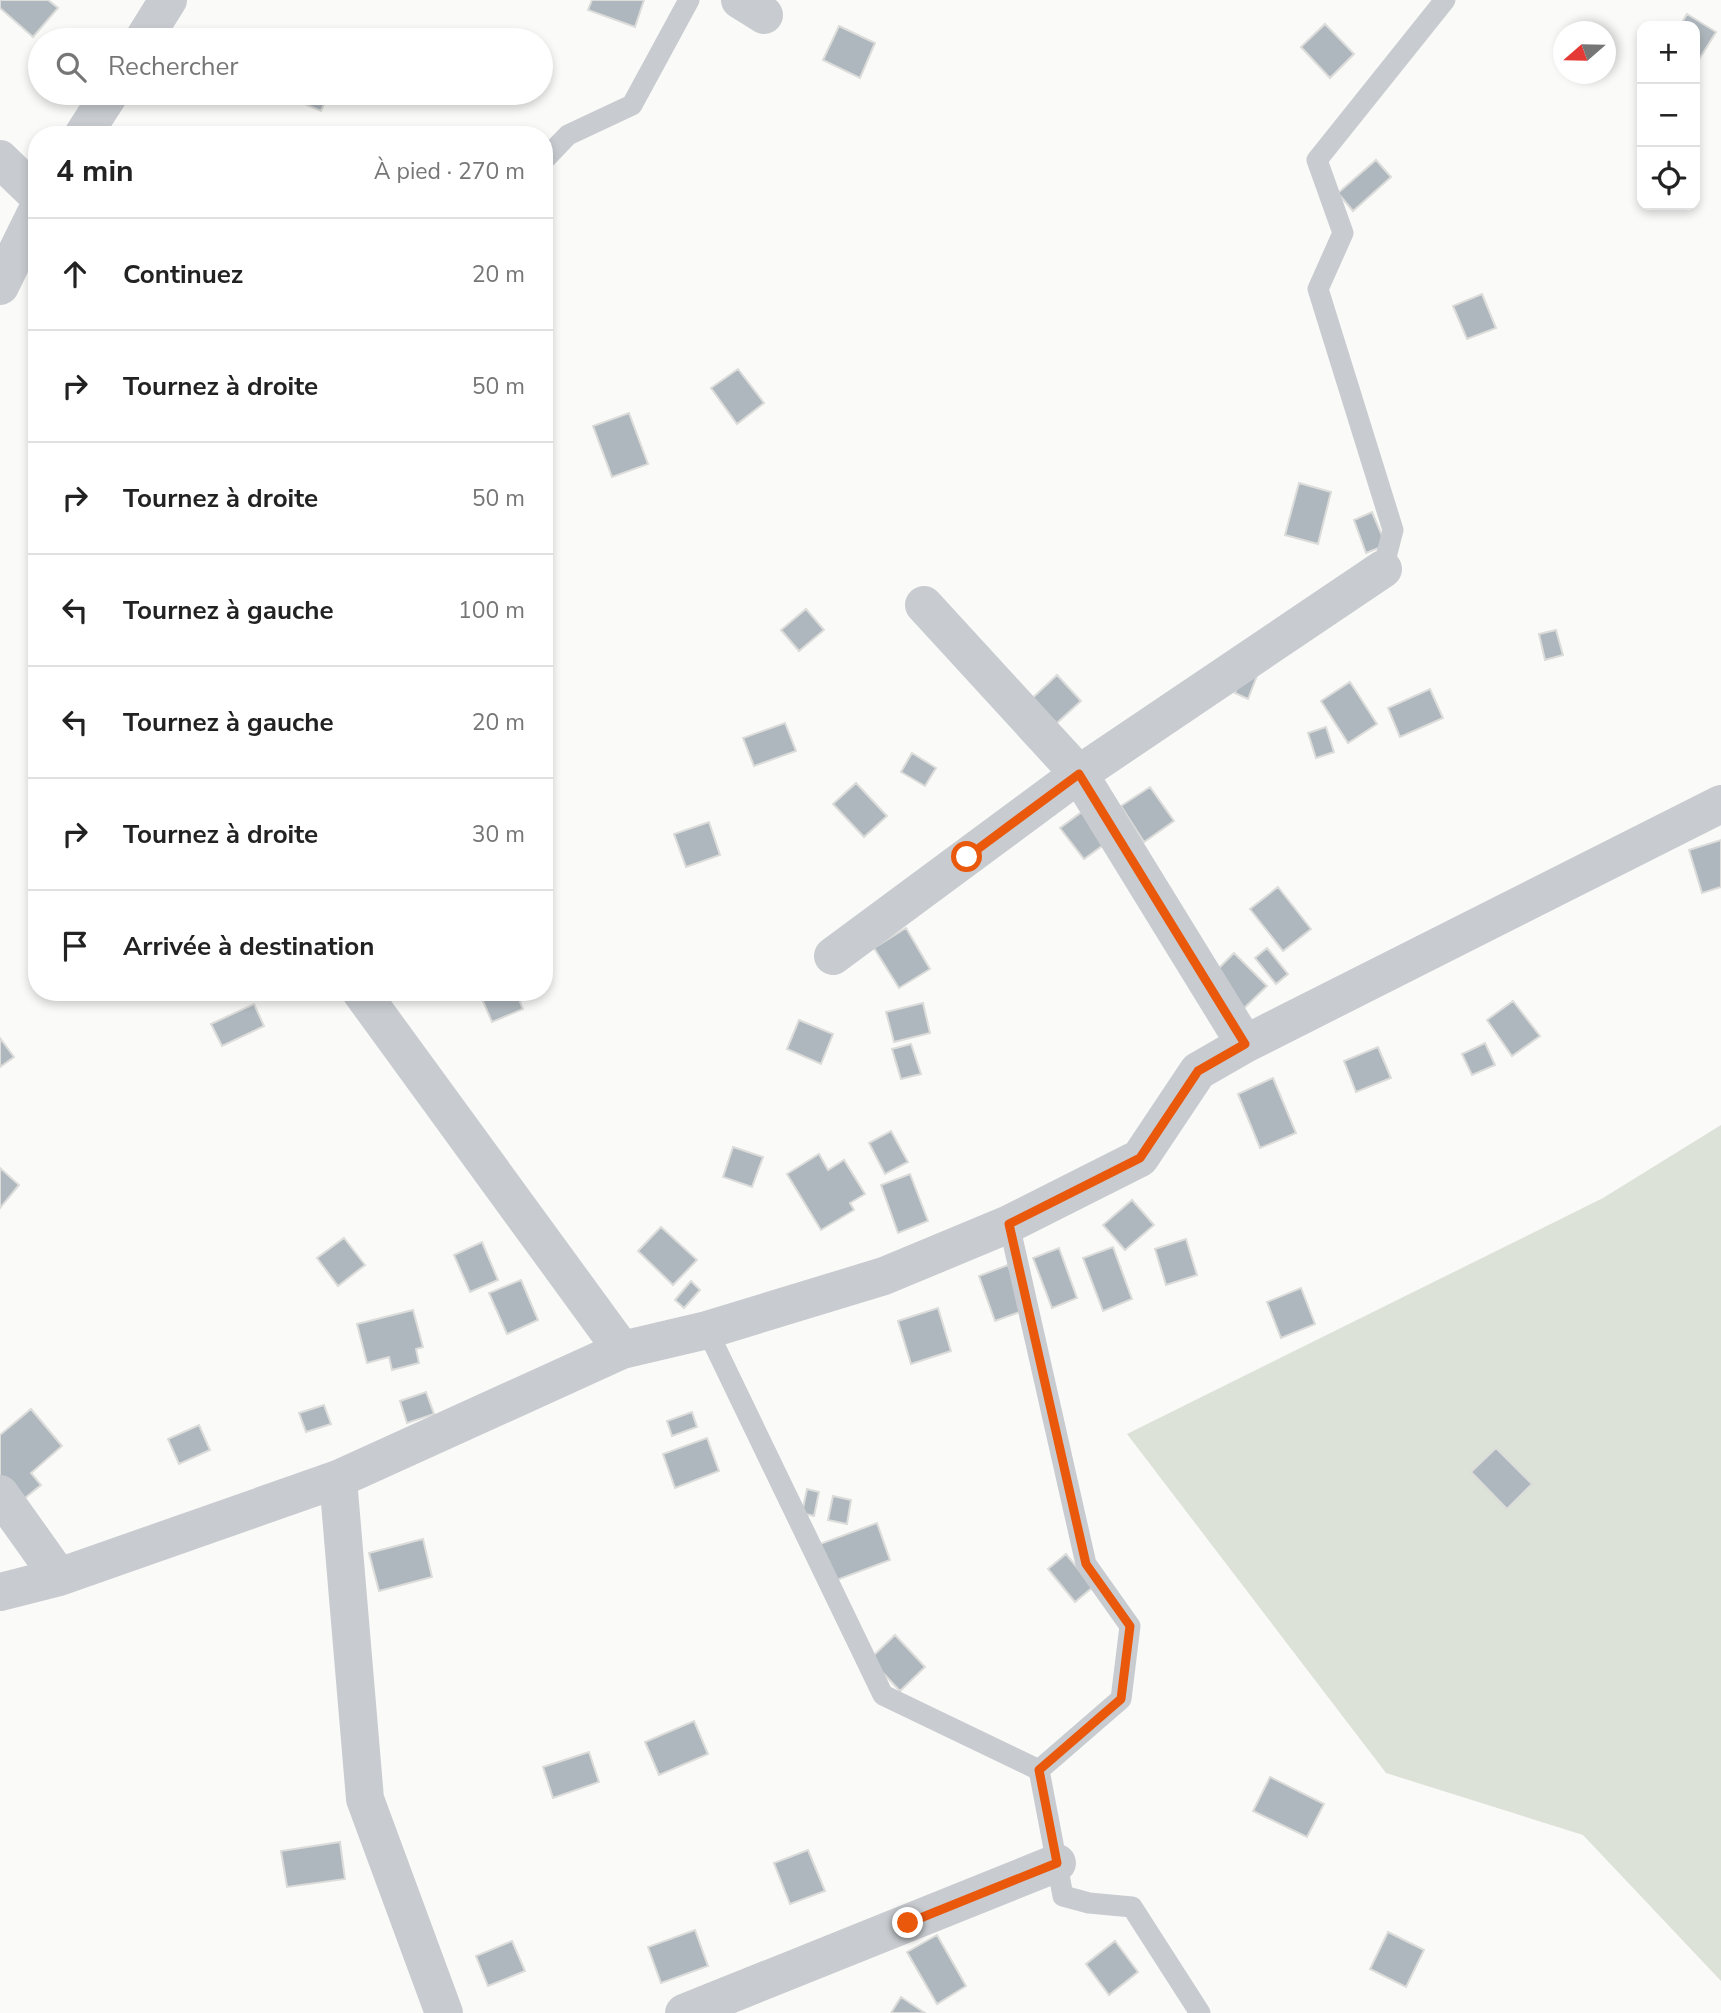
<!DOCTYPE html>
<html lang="fr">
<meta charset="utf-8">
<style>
:root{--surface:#fff;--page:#f2f2f2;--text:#222;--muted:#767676;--line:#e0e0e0}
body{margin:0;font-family:"Nunito Sans",sans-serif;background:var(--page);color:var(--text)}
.controls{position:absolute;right:21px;top:21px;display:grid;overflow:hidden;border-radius:14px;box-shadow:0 4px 10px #0003}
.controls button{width:63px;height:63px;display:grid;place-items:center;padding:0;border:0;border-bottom:2px solid var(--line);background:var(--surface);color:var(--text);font:35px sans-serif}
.compass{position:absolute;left:1553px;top:21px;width:63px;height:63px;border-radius:50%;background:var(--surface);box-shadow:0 4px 10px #0003;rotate:250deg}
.stop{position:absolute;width:21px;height:21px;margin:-16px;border:5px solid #ea580c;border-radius:50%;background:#fff}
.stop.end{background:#ea580c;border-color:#fff;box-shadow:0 2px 7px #0008}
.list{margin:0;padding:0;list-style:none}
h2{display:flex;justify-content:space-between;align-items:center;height:91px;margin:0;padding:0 28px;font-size:30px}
h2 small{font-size:23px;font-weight:400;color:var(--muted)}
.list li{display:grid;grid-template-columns:46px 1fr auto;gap:21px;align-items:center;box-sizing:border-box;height:112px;padding:0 28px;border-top:2px solid var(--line)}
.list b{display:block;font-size:26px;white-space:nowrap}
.list em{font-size:23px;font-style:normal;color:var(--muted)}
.icon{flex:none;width:38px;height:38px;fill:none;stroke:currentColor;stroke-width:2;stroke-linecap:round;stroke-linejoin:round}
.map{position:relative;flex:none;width:1721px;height:2013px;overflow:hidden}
.search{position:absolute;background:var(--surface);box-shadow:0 4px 10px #0003;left:28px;top:28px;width:525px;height:77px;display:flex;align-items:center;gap:18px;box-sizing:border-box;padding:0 24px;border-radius:38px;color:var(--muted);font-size:26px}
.panel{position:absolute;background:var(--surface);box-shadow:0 4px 10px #0003;left:28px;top:126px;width:525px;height:875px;border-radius:28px}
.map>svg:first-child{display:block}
.green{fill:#dce2d8}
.building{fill:#aeb7bd;stroke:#dcdcda;stroke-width:2}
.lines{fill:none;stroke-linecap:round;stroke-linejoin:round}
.lane{stroke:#c8ccd0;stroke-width:21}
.street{stroke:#c8ccd0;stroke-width:38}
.route{stroke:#ea580c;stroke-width:9}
</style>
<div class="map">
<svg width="1721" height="2013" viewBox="0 0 1721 2013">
<rect width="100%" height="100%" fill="#fafaf8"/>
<path class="green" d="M1721,1125V1981L1583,1835L1386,1773L1127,1434L1603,1198Z"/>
<path class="building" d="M0,0H48L58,8L33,37L0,8Z
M592,0H644L635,27L588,10Z
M1687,14L1716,32L1695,66V26H1680Z
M1325,24L1354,54L1330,78L1301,47Z
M839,26L875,43L860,78L823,60Z
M290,93H329L321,111L288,97Z
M1376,160L1391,177L1353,211L1338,193Z
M1482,294L1496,328L1467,339L1453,306Z
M738,369L764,403L737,424L711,388Z
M629,413L648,464L612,477L593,426Z
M1299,483L1331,492L1318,544L1285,535Z
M1372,512L1386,545L1366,553L1354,520Z
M806,609L824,630L799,651L781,630Z
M1556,630L1563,655L1545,660L1539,634Z
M1246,663L1260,668L1248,699L1235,693Z
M1057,675L1081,701L1048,731L1025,705Z
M1350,682L1377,724L1348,743L1321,701Z
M1430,689L1443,718L1400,737L1388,708Z
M785,723L796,751L754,766L743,738Z
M1326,727L1334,752L1316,758L1308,733Z
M912,753L936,768L925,786L901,772Z
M856,783L887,816L864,837L833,804Z
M1150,787L1174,821L1144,842L1121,806Z
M1090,806L1113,838L1084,859L1060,828Z
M709,822L720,855L686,867L674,834Z
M1721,840V887L1702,893L1689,850Z
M1278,887L1311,929L1283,951L1250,909Z
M906,928L930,969L899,988L874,948Z
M1267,948L1288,974L1276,984L1255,958Z
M1234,953L1267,986L1239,1013L1207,980Z
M479,992H516L523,1009L492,1022Z
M1513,1001L1540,1036L1512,1056L1487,1020Z
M923,1003L930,1033L894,1042L886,1012Z
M254,1004L264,1026L222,1046L211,1024Z
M799,1020L833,1034L821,1064L787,1049Z
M0,1038L14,1057L0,1067Z
M1485,1043L1495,1065L1472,1075L1462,1054Z
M911,1044L921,1074L901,1079L892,1049Z
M1378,1047L1391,1078L1356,1092L1344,1061Z
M1273,1078L1296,1133L1260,1148L1238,1094Z
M891,1131L908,1162L885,1174L869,1143Z
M733,1147L763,1157L752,1187L723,1177Z
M819,1154L828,1170L844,1160L865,1194L850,1203L854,1210L821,1230L787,1174Z
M0,1168L19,1185L0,1208Z
M910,1174L928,1221L898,1233L881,1185Z
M1132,1200L1154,1225L1125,1250L1103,1225Z
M661,1227L697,1260L673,1285L638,1251Z
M344,1238L365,1265L338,1286L317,1258Z
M1186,1239L1197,1275L1166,1285L1155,1249Z
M482,1242L498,1280L470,1292L454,1255Z
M1113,1247L1132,1299L1103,1311L1083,1258Z
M1059,1248L1077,1298L1052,1308L1033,1258Z
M1008,1265L1025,1310L995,1321L979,1276Z
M521,1280L538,1320L507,1334L489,1293Z
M691,1281L700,1290L684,1308L675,1300Z
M1301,1288L1315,1324L1281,1338L1267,1302Z
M938,1308L951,1351L911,1364L898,1321Z
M413,1310L423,1347L416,1349L419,1363L392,1370L389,1357L367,1363L357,1324Z
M426,1392L434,1414L407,1423L400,1401Z
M324,1405L331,1424L306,1432L299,1413Z
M31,1409L62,1446L31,1473L41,1485L20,1502L0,1483V1435Z
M692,1412L697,1427L672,1436L667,1421Z
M199,1425L210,1450L179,1464L168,1439Z
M707,1438L719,1471L675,1488L663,1454Z
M1496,1448L1532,1484L1507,1509L1471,1472Z
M807,1489L819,1492L814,1516L802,1513Z
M833,1496L851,1500L847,1524L828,1520Z
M877,1523L890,1560L834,1581L820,1544Z
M423,1539L432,1577L379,1591L369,1553Z
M1066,1554L1093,1587L1075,1602L1048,1569Z
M895,1635L925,1667L900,1691L870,1659Z
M694,1721L708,1754L659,1775L645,1742Z
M589,1752L599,1782L553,1798L543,1767Z
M1270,1777L1324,1804L1307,1837L1253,1811Z
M340,1842L345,1879L287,1887L281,1851Z
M808,1850L825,1891L790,1904L774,1863Z
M695,1930L708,1966L661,1983L648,1947Z
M1388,1932L1424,1950L1406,1987L1370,1969Z
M937,1935L966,1986L937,2004L907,1952Z
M512,1941L525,1971L488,1986L476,1956Z
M1115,1941L1138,1972L1109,1995L1086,1964Z
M901,1997L925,2013H891Z"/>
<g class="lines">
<path class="lane" d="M544,160L568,135L632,105L689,0
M1383,569L1393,530L1318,289L1343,233L1317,160L1445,0
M1009,1224L1086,1564L1130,1626L1121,1699L1039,1770
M707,1330L883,1695L1039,1770L1063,1896L1089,1903L1132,1907L1200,2013"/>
<path class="street" d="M740,0L764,15
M143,40L168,0
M83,135L110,93
M0,159L37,195
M0,286L37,211
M924,605L1079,774L1245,1044
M833,956L1079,774L1383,569
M361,992L622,1350
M338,1479L365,1799L444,2013
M0,1494L59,1577
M0,1592L59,1577L338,1479L622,1350L707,1330L884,1276L1009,1224L1140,1158L1198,1071L1245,1044L1721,804
M684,2013L1057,1863"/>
</g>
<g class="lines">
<path class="route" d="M908,1923L1057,1863L1039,1770L1121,1699L1130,1626L1086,1564L1009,1224L1140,1158L1198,1071L1245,1044L1079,774L967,857"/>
</g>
</svg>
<div class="controls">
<button>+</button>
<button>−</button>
<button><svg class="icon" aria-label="locate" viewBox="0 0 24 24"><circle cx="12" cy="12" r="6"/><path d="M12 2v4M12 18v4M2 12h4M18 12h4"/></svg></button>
</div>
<svg class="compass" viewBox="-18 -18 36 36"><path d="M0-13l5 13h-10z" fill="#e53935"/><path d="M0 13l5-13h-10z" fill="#767676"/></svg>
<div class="stop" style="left:967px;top:857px"></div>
<div class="stop end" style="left:908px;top:1923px"></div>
<div class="search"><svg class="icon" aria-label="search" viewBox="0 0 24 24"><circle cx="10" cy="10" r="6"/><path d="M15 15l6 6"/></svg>Rechercher</div>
<section class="panel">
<h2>4 min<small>À pied · 270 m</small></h2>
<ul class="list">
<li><svg class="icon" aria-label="ahead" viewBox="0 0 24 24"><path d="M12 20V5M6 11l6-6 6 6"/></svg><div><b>Continuez</b></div><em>20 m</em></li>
<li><svg class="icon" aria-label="right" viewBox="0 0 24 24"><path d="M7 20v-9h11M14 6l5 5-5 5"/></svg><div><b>Tournez à droite</b></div><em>50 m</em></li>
<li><svg class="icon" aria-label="right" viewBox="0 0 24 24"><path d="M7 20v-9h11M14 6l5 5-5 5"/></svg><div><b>Tournez à droite</b></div><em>50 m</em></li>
<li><svg class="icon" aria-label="left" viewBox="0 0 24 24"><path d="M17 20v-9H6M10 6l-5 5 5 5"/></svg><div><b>Tournez à gauche</b></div><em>100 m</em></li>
<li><svg class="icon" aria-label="left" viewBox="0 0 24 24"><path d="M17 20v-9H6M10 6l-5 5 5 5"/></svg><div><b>Tournez à gauche</b></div><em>20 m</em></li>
<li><svg class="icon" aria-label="right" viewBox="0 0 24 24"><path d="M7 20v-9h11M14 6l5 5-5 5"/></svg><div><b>Tournez à droite</b></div><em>30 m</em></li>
<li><svg class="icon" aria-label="arrive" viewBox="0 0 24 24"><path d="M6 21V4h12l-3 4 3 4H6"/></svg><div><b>Arrivée à destination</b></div></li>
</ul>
</section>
</div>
